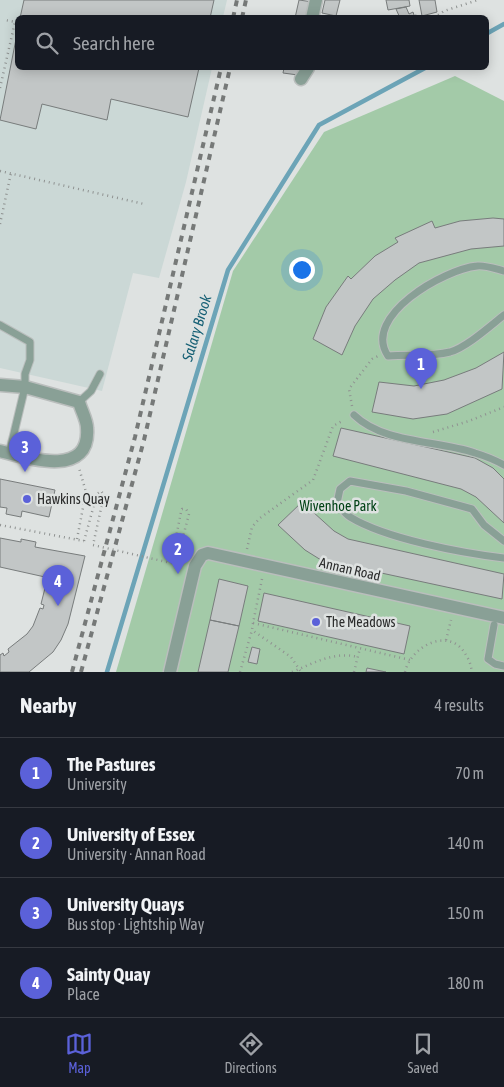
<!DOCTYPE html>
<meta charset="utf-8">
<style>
:root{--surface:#171b24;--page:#20242c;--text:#f1f3f6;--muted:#9ea1a6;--line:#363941;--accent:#5b61d9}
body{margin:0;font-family:"Asap Condensed",sans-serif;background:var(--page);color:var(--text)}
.you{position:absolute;left:301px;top:269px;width:18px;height:18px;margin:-12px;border:4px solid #fff;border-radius:50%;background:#1a73e8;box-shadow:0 0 0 8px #1a73e833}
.badge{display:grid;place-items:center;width:32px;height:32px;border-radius:50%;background:var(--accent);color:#fff;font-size:16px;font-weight:700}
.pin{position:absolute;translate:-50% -41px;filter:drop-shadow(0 1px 2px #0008)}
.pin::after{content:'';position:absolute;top:26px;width:18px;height:15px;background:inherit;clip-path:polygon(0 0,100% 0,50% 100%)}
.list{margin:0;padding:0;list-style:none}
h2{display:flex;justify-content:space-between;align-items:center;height:65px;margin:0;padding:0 20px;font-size:21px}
h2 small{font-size:16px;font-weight:400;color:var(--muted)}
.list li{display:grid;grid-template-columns:32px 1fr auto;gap:15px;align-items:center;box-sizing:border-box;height:70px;padding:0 20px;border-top:1px solid var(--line)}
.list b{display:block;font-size:19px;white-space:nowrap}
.list p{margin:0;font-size:16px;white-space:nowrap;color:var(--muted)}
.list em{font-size:16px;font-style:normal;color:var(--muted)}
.icon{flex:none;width:28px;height:28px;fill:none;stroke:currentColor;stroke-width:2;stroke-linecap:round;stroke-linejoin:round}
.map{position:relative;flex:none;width:504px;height:672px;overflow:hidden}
.search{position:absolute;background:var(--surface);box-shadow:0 2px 12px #0003;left:15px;right:15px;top:15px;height:55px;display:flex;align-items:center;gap:12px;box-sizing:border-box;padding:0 18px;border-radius:8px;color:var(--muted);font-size:19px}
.sheet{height:345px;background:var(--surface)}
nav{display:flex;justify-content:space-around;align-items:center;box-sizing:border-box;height:70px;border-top:1px solid var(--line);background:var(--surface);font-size:14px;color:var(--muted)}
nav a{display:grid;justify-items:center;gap:2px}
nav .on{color:var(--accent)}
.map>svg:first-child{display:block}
.built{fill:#cbd8d6}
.green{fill:#a3caa8}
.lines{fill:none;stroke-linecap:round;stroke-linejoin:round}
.stream{stroke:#6ca4b7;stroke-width:4.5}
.building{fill:#c2c6c6;stroke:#787c7c}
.lane-casing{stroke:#babebd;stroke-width:9}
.street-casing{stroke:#babebd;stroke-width:15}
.path{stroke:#8f9291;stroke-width:2.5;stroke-dasharray:1 4;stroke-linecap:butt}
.lane{stroke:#89a096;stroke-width:7}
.street{stroke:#89a096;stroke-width:12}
.rail{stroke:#767978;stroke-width:4;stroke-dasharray:6 6;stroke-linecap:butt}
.path-bridge{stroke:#8f9291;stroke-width:2.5;stroke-dasharray:1 4;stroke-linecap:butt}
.poi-dot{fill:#5b61d9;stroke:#dee2e1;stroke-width:2}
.labels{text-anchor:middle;stroke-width:5;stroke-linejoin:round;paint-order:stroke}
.poi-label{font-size:14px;fill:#2b2c2c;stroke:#dee2e1;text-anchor:start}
.park-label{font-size:14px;fill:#004115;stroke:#dee2e1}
.street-label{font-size:14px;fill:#2b2c2c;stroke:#dee2e1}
.water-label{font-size:15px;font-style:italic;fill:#155f74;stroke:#dee2e1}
</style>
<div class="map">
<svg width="504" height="672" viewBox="0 0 504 672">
<rect width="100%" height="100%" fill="#dee2e1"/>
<path class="built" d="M0,0H227L223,17L18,18V68H212L186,182L159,278L133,273L102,391L0,368Z"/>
<path class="green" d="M455,76L504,101V672H116L233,271L324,132Z"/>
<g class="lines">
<path class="stream" d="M486,34L504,24
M107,672L228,270L319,125L425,68"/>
</g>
<path class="building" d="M24,0H214L210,18H20Z
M299,0L313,2L310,18H295Z
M325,0H340L336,16L322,13Z
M386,0H409L410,6L388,10Z
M419,0H435L437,12L422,16Z
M406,7L409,14L413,12L415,18H400L396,9Z
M18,29V68H199L188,117L111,99L107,120L42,104L36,129L0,120Z
M284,68H299L298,75L283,73Z
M493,218L504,219V246L471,249L419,263L395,280L373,299L355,326L342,355L313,339L326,307L348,276L351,279L375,256L398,242L395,238L432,221L435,228L460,221Z
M504,352L502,389L447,414L413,419L372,412L379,382L414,386L444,380L476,368Z
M341,428L475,458L493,468L504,479V523L476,497L461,489L333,456Z
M0,479L55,490L49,517L22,511L21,517L6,514L7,508L0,507Z
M302,502L334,531L348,539L504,574L502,599L321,560L305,550L278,525Z
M0,538L21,542V539L36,542L35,547L85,556L68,624L61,640L53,652L29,672H0V655L3,653L4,656L9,652L8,649L27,634L33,626L40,608L43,609L44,605L41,604L46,584L53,586L54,579L0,567Z
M219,579L248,586L239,626L210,620Z
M264,593L410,626L404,654L258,621Z
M210,620L239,626L228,672H198Z
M252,647L260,649L257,664L248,662Z
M367,668L386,672H366Z"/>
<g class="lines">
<g class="lane-casing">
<path id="lane" d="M504,271C496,269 485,265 477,266C445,269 361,316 388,356C408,354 430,357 450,352C467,347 490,326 504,315
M0,325L30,342V360L25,374V387L9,454
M79,402L91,391L100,374
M354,415C384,444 437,440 475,453C485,456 495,460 504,465
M504,541L484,525L472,509L406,491L350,481L340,489L337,503C341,508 345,514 350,517C386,539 462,553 504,558
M494,625L488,659L495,664L504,666"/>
</g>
<g class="street-casing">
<path id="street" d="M312,18L316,0
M301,79L308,68
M0,385L25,387L79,402C81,410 87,420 87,428C91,479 26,458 0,451
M170,672L195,566L202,555L208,553L504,618"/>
</g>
<path class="path" d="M415,15L417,18
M434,18L444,11L478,0
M0,88L15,22L5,20
M0,171L144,204
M0,224L11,173
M352,406L349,389L372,359L378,356
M433,432L469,421L504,407
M0,525L84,541
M77,539L86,492L79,468
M247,549L252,527L260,518L313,480L333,426L344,420
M179,552L178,559L180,569
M262,579L253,623L410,660
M253,623L252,630L291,657L301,672
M446,640L451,620
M240,672L252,630
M292,672C314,663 334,651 358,657
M354,672L360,648
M405,672C411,645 452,625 467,657C470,661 471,667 472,672"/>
<use href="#lane" class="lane"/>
<use href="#street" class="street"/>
<path class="rail" d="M233,18L237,0
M242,18L246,0
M72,672L135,437L221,68
M81,672L144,440L230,68"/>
<path class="path-bridge" d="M84,541L97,494L101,491L104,495L93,545L171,563L181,512L182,509H186L189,514L179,552"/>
</g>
<g class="poi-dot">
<circle cx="27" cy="499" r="5"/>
<circle cx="316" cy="622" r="5"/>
</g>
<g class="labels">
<g class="poi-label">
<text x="37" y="504">Hawkins Quay</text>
<text x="326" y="627">The Meadows</text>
</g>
<g class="park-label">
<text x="338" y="511">Wivenhoe Park</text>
</g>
<g class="street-label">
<text transform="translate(350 569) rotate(13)" y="5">Annan Road</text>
</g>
<g class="water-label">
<text transform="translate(197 328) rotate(-73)" y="5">Salary Brook</text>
</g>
</g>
</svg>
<div class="you"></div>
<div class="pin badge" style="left:421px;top:389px">1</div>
<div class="pin badge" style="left:178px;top:574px">2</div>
<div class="pin badge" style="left:25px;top:472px">3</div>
<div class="pin badge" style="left:58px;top:606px">4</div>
<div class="search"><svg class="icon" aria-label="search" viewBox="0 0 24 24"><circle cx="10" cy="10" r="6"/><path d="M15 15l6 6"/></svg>Search here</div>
</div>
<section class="sheet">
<h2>Nearby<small>4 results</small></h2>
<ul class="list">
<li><span class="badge">1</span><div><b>The Pastures</b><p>University</p></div><em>70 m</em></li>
<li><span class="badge">2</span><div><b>University of Essex</b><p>University · Annan Road</p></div><em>140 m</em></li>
<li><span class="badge">3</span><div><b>University Quays</b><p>Bus stop · Lightship Way</p></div><em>150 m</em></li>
<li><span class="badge">4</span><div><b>Sainty Quay</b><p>Place</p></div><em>180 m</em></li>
</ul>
</section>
<nav>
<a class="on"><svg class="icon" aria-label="map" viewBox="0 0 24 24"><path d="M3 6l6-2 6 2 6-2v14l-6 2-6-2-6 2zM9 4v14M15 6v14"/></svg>Map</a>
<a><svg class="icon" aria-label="directions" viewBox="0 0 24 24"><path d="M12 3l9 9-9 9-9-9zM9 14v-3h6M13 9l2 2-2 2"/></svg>Directions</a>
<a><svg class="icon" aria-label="saved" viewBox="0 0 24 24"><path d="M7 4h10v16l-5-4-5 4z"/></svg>Saved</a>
</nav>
